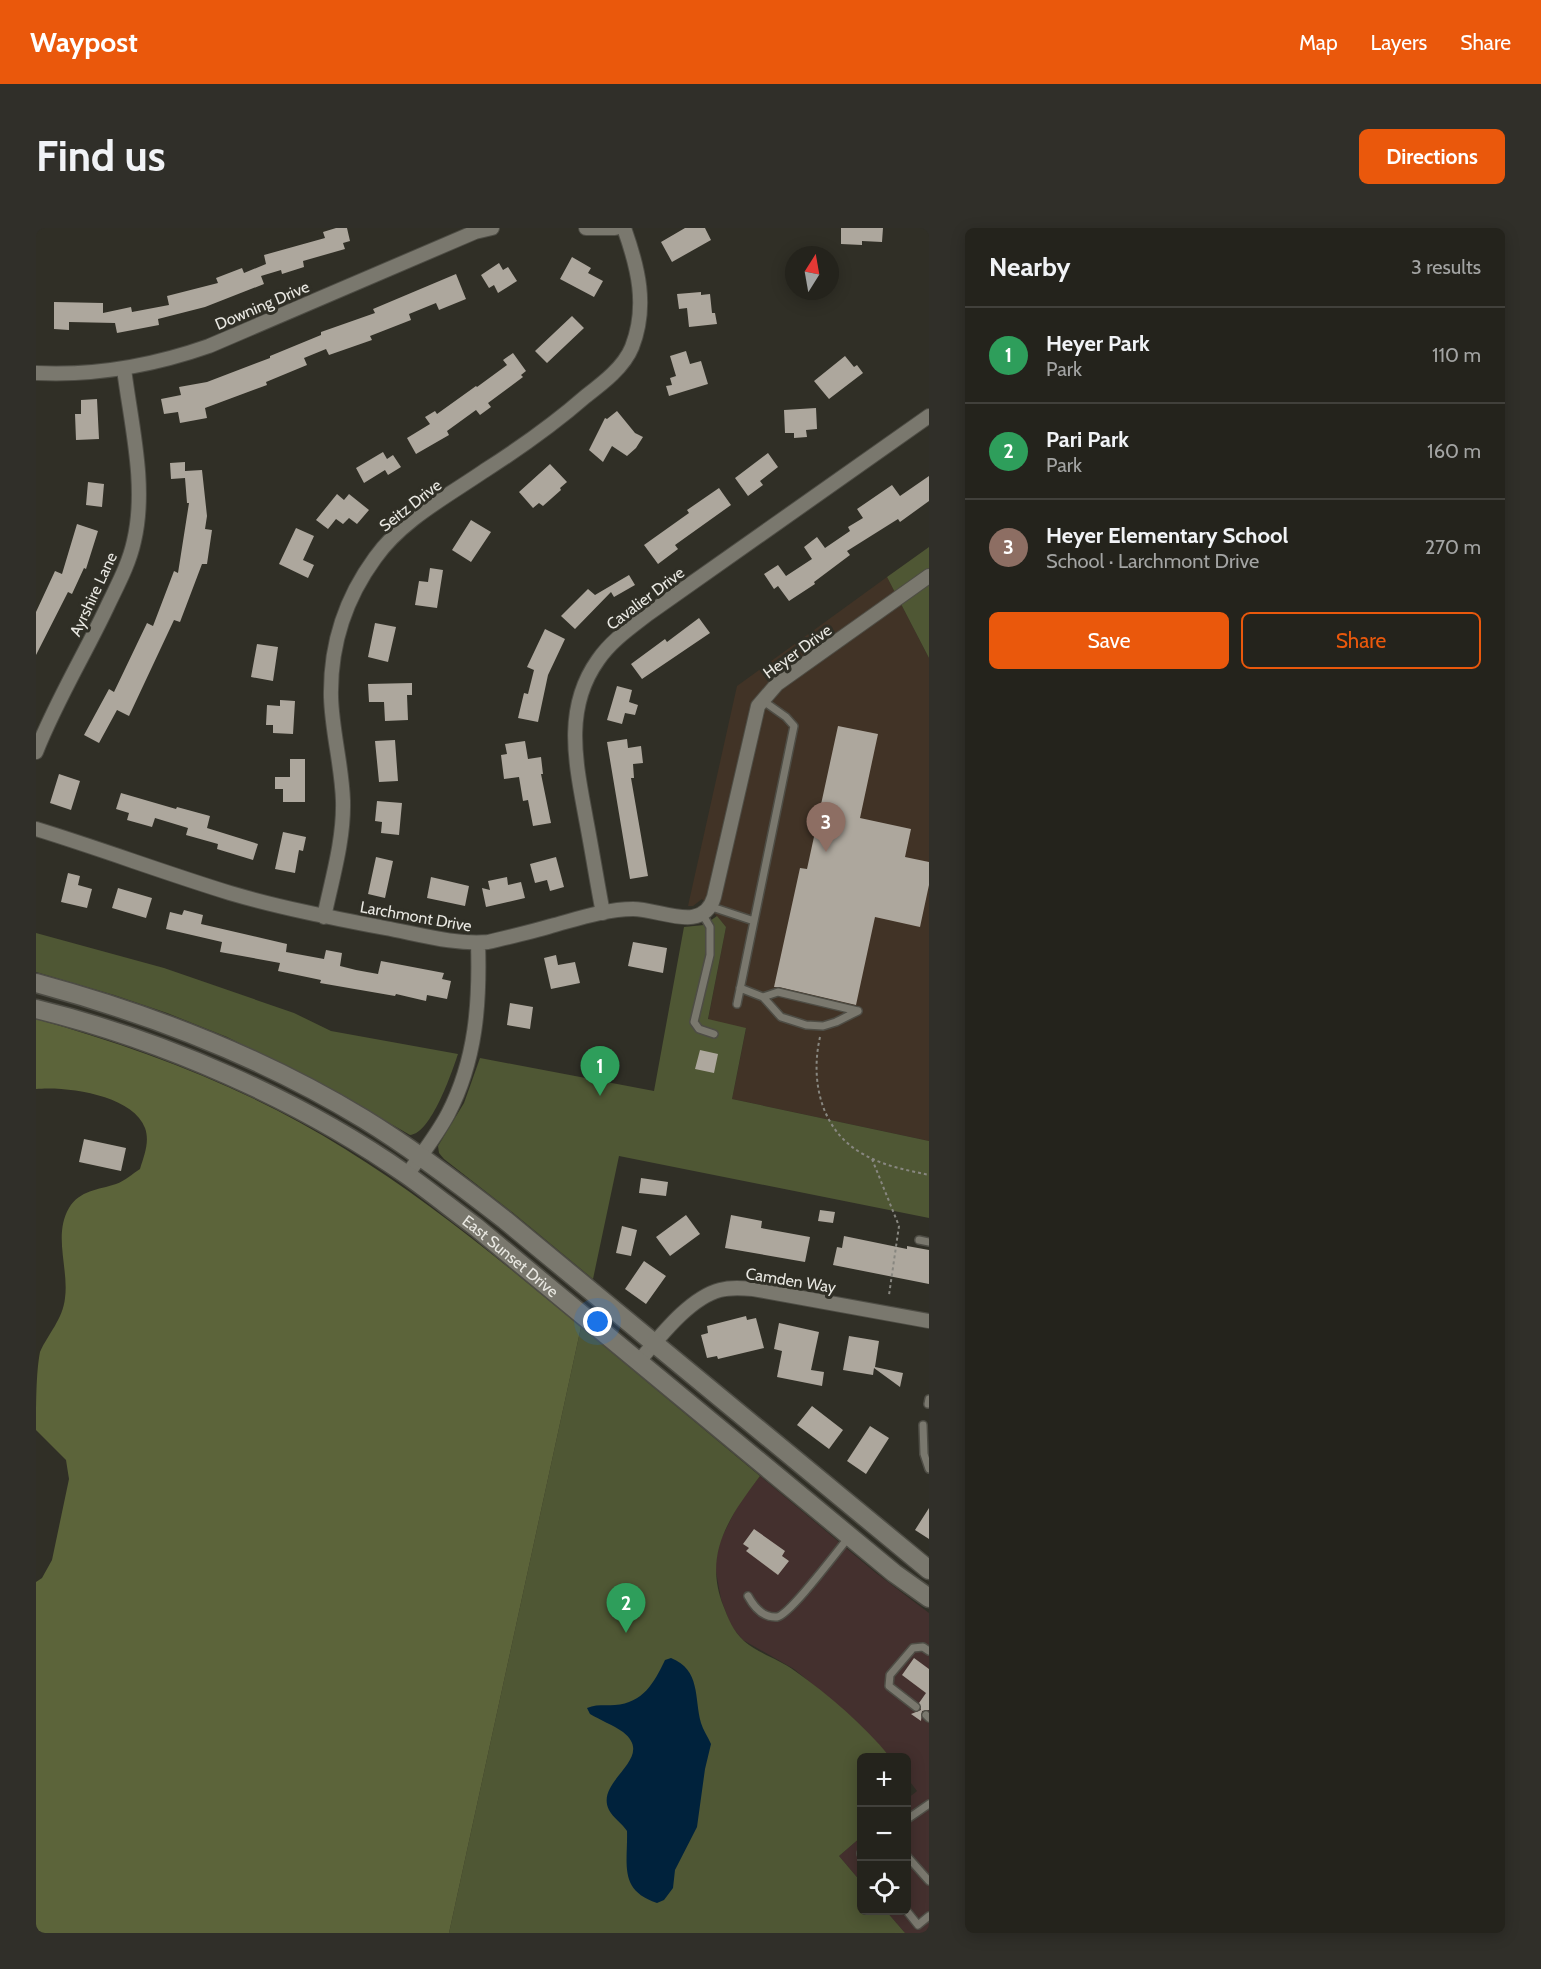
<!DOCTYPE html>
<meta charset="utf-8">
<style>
:root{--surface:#24231c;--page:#302f29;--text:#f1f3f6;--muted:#a3a4a3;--line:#41403b;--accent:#ea580c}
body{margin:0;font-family:Cabin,sans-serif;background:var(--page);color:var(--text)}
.controls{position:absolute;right:18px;bottom:18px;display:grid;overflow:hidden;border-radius:9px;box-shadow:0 3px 15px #0003}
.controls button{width:54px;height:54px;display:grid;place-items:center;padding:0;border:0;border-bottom:2px solid var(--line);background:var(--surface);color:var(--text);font:30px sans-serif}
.compass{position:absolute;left:749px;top:18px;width:54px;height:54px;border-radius:50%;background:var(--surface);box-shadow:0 3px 15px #0003;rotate:11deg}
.you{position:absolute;left:562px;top:1094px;width:21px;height:21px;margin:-15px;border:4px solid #fff;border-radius:50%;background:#1a73e8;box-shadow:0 0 0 9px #1a73e833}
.badge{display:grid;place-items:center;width:39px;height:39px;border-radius:50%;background:var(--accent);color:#fff;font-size:20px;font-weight:700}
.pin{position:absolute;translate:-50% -50px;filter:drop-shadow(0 2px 3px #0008)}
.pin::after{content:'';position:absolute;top:32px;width:21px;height:18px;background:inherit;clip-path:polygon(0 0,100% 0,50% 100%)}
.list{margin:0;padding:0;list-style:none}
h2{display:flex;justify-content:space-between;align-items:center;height:78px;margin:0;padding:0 24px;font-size:26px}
h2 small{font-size:20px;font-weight:400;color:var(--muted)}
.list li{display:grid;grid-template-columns:39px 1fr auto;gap:18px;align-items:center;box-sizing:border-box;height:96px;padding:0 24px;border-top:2px solid var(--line)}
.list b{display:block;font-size:22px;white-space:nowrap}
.list p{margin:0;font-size:20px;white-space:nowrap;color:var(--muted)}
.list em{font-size:20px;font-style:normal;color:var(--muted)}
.actions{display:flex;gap:12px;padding:18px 24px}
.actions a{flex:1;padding:14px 0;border:2px solid var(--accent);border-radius:9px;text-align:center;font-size:21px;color:var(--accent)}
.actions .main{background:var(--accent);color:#fff}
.icon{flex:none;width:33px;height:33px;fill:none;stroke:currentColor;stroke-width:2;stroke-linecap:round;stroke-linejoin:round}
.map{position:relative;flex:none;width:893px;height:1705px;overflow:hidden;border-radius:9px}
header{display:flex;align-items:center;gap:36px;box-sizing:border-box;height:84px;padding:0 30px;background:var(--accent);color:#fff}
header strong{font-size:28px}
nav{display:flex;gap:33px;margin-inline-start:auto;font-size:21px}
.intro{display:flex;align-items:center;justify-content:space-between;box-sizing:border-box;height:144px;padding:0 36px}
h1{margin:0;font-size:42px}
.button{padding:15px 27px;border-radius:9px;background:var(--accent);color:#fff;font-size:21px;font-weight:700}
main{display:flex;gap:36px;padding:0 36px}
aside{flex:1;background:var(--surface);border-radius:9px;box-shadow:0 3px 15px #0003}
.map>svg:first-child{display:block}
.commercial{fill:#44302e}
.education{fill:#413326}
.green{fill:#4f5734}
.forest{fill:#5c643a}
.water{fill:#00223c}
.building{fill:#ada79d}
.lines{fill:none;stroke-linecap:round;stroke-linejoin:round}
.lane-casing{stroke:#4e4d45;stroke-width:10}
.street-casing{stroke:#4e4d45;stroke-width:16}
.secondary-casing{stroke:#4e4d45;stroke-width:21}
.path{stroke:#888780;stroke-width:2;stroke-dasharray:3 3;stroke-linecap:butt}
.lane{stroke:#7a786e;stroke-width:7}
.street{stroke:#7a786e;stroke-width:14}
.secondary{stroke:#7a786e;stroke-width:18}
.labels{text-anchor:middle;stroke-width:6;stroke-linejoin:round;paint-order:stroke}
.street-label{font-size:16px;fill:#e9e8e2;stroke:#302f26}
</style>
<header>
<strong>Waypost</strong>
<nav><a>Map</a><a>Layers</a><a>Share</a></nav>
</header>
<div class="intro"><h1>Find us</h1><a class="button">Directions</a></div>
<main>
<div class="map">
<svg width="893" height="1705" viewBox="0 0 893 1705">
<rect width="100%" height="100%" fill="#302f26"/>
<path class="commercial" d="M724,1248L840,1345L893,1385V1705H869L850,1683L870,1682L871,1571L881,1563L871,1550L870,1530L854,1529L820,1493L758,1441L707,1412L695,1398L685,1371L679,1338L684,1313L703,1275Z
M825,1609V1654L803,1628Z"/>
<path class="education" d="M851,349L893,430V913L696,871L710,801L672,792L690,699L666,671L657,678H652L701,458Z"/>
<path class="green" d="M893,319V430L851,349Z
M681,688L690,699L672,791L710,800L696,871L893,913V990L583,928L557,1051L476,984L408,931L403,925L402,918L428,875L444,830L618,863L648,699L668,697Z
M0,705L128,740L258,785L295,803L422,826C416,844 395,906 374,907L291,859L191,809L131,785L78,767L0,744Z
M545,1099L724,1248C694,1288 667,1325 687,1377C692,1390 697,1403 708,1413C723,1426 743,1431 759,1443C794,1468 827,1496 854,1529L825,1530V1609L803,1628L825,1654V1682L850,1683L869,1705H413Z"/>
<path class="forest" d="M0,791C107,821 214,861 309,921C393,973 469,1036 545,1099L413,1705H0V1354L6,1350L16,1332L33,1251L30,1232L0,1202C0,1179 0,1144 4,1124C12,1106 27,1091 29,1070C33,1041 17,1007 33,980C44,962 62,962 80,956C89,953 96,946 104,941C108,928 114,914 109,900C97,867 30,858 0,861Z"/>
<path class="water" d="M635,1430C665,1442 658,1470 665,1495C667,1502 672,1509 675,1516L669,1541L661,1599L639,1642L637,1660L628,1672L621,1675C582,1662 592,1636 591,1603C586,1595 577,1590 573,1582C558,1552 621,1531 587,1504C577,1497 564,1492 554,1486L551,1480C560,1476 570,1478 579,1477C607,1475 618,1455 629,1432Z"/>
<path class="building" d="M300,0H311L314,13L307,15L309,21L267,33L268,39L246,46L245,42L225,48L228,56L169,79L122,91L123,97L81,105L79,95L33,94V102L18,101V74L67,75V85L95,79L96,84L133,77L131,68L182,55L180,50L206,40L208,45L230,36L228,27L289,10L287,4Z
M649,0H669L675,12L636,34L625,14Z
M805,0H847L846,14L826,13V17L805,16Z
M536,29L555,40L552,45L567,53L558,69L524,51Z
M463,35L467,42L472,39L481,53L462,65L458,57L453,60L445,47Z
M420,46L430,71L403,82L400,75L373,86L375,92L334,108L336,112L293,127L290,121L268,130L271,137L230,154L231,157L169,180L171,190L144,195L142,184L128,186L125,171L145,167L143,159L171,154L234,130V128L285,107V104L339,85L337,81Z
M665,64V67L674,66L676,85H679L681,96L653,99L651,80L643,81L641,66Z
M536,88L548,100L511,135L499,123Z
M650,123L654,136L665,133L672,156L633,168L630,158L636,157L634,150L640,148L634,128Z
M477,125L490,143L485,147L487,149L452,175L455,179L444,187L440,182L411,203L413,207L380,226L371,210L394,196L389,189L399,183L401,186L440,158L441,159L471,137L467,132Z
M809,128L818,139L821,137L827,145L793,171L778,153Z
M61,171L63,211L40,212L39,186H45V172Z
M780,180L781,201L770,202L771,209L758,210V205H749L748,182Z
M581,183L599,205L607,209L600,220L591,228L576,218L567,234L553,222L569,190L571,191Z
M347,224L351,231L357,227L365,239L352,247L349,242L328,255L320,240Z
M732,225L742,239L724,253L727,257L712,268L699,250Z
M149,234V243L166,242L171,288L169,301L176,302L171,336H166L144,394L138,392L93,488L81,482L63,515L48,507L73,461L78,464L111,395L117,398L138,343L142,345L153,275H151L149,250L135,251L134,235Z
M514,236L531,254L524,260L525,262L507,278L503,275L497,280L483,264Z
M893,248V273L864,294L862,291L811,323L814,327L778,354L779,356L753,373L742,358L738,361L728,346L742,337L750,348L776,331L768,319L781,309L789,320L814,303L812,299L827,290L821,281L856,257L864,268Z
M52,254L68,256L66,279L50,277Z
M683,260L695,277L639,317L642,321L622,336L608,317L653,285L651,282Z
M301,266L308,272L313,266L333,282L321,296L313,290L307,296L300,291L292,301L280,292Z
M435,292L455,304L435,334L416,322Z
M41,296L62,303L50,341L48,340L36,366L32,364L0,427V384L19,343L26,346Z
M260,300L278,308L267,332L278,337L272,350L243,336Z
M394,340L407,342L401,380L379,377L383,353L392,354Z
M593,347L599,357L578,369L575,364L539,401L525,388L552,361L559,367Z
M663,390L674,405L606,451L595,436L629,411L631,414Z
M339,395L360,399L352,434L332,429Z
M509,401L529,411L512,447L502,494L482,490L488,465L492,466L498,442L491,439Z
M221,416L242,419L237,453L215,449Z
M376,455V467H371L372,492L349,493L348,474H333L332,456Z
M581,458L596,462L593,474L602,477L599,487L589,485L586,496L571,492Z
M244,472L259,473L257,506L237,505V497H230L231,477L244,478Z
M802,498L842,506L824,590L875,601L869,629L893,634V657L884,699L839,689L820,777L743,759H738L764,640L771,641Z
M591,511L592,520L605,518L607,535L597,536L598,550H595L612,648L594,651L571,514Z
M359,512L362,553L343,554L339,513Z
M489,513L492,531L505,529L507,546H505L515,595L497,598L492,572L487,573L483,549L468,551L465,527L471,526L469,516Z
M254,531H269V574H247V561H239V549H254Z
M23,546L44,553L35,582L14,575Z
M85,565L140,581L141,579L174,588L171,600L222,616L217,632L181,621L182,616L150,607L152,600L119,590L116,599L91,592L93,585L80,581Z
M341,573L366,575L363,607L345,605L346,594L339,593Z
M247,604L270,609L267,623L263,622L259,645L239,641Z
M340,629L357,633L349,670L332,666Z
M520,629L528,659L514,663L511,652L499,655L494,636Z
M32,645L44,648L42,657L56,661L51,680L25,674Z
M395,649L433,658L429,678L391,670Z
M471,649L472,657L485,654L489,670L450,679L446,660L454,662L452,653Z
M82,660L116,670L110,690L76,680Z
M148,682L167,687L165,696L251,716L250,724L288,731L290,722L306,725L304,738L320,742L342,746L345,733L408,745L406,751L415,753L411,771L391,767L390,773L360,766L359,768L284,755L285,752L242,743L244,735L184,724L186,714L130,701L134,684L146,687Z
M597,714L631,720L627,745L592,738Z
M520,727L522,737L539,734L544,755L515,761L508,730Z
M474,775L497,779L494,801L471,797Z
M664,822L682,826L678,845L659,841Z
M48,911L90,920L85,943L43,934Z
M605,950L632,954L630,968L603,965Z
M784,982L799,984L797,995L782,993Z
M650,987L664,1006L634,1028L620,1009Z
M695,987L726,993L725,1000L774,1009L769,1034L689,1020Z
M586,998L601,1002L595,1028L580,1025Z
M808,1008L871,1021V1018L893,1022V1056L797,1037L801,1019L806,1020Z
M608,1033L630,1048L610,1076L589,1061Z
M710,1088L711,1092L720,1090L728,1120L682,1131L681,1128L671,1130L665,1107L672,1105L671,1098Z
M743,1095L783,1104L775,1142L788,1144L786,1158L741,1149L746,1123L738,1121Z
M813,1108L843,1113L839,1139L867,1145L864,1159L838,1140L837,1147L807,1142Z
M776,1178L807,1202L793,1221L761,1197Z
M834,1198L853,1210L830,1246L811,1233Z
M893,1280V1311L879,1302Z
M718,1301L749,1323L746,1328L753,1333L742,1347L710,1323L713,1320L707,1316Z
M878,1430L893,1441V1482L886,1483L885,1493L875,1486L885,1482L883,1475L890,1465L866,1447Z"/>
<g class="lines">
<g class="lane-casing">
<path id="lane" d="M676,679L718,693
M667,687L674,699V727L658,794L663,801L678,806
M704,760L727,769L745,789L770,797L787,798L800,794L822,783
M727,769L742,764L822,783
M701,776L758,498L750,489L726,472
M883,1012L893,1014
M892,1176L893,1171
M887,1197L888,1226L893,1241
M712,1368C718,1379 727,1390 741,1389C754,1387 802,1322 813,1309
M880,1479L853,1458L854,1447L877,1420L887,1419L893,1423
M890,1487L893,1490
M870,1592L893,1576
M825,1625V1626
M870,1627L893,1653
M870,1682L882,1697L893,1688"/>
</g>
<g class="street-casing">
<path id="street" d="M550,0H579
M0,145C60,148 116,138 173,118L439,4L456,0
M0,524C20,473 49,426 72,377C82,356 93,336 98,313C111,258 95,196 88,141
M0,601C65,621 129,645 194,665C245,680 297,690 349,700C382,706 419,717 452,714C473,709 495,704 515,698C541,691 570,681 597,681C625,681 667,706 678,669L722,478L741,456L893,348
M567,685C561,654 556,622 550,591C540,536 527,481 562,432C575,413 594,400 612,386L893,188
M288,689C296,651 308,612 307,573C306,538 296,504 295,469C294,418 309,371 339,330C366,292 410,269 448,243C484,220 518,196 550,168C567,155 588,139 596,119C612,78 602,39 588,0
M371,947C385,927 401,907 412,886C440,832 444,775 442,715
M603,1133C623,1110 653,1070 684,1062C695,1059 706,1060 717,1061L893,1093"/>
</g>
<g class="secondary-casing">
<g id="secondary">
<path d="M0,755C115,786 226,829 328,891C377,921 423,956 469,992L893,1342"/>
<path id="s1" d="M0,781C127,812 264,872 371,947C395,964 417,982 440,999L858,1345L893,1370"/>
</g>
</g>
<path class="path" d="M784,809C774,853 785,903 827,926C847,938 871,942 893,947
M836,931L863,998L853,1067"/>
<use href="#lane" class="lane"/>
<use href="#street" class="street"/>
<use href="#secondary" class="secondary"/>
</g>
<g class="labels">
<g class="street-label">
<text transform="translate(226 77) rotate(-23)" y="6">Downing Drive</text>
<text transform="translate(374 277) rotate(-38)" y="6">Seitz Drive</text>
<text transform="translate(57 366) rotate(-65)" y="6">Ayrshire Lane</text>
<text transform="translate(609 370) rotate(-37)" y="6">Cavalier Drive</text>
<text transform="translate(761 423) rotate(-36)" y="6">Heyer Drive</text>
<text transform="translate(380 688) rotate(10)" y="6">Larchmont Drive</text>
<text dy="6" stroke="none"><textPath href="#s1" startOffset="540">East Sunset Drive</textPath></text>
<text transform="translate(755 1052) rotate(9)" y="6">Camden Way</text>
</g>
</g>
</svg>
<div class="controls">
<button>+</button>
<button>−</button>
<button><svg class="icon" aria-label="locate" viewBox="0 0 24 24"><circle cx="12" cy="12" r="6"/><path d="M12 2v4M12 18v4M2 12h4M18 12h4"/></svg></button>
</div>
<svg class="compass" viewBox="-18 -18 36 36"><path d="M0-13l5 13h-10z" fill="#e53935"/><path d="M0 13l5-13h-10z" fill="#a3a4a3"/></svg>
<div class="you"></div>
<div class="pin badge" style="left:564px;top:868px;background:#2e9e5b">1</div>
<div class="pin badge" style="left:590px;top:1405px;background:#2e9e5b">2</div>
<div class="pin badge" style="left:790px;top:624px;background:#8d6e63">3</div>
</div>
<aside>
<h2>Nearby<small>3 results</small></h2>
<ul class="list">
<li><span class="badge" style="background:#2e9e5b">1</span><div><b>Heyer Park</b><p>Park</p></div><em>110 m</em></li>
<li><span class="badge" style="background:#2e9e5b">2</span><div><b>Pari Park</b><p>Park</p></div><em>160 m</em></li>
<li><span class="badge" style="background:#8d6e63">3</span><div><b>Heyer Elementary School</b><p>School · Larchmont Drive</p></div><em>270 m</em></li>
</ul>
<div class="actions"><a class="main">Save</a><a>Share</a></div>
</aside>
</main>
